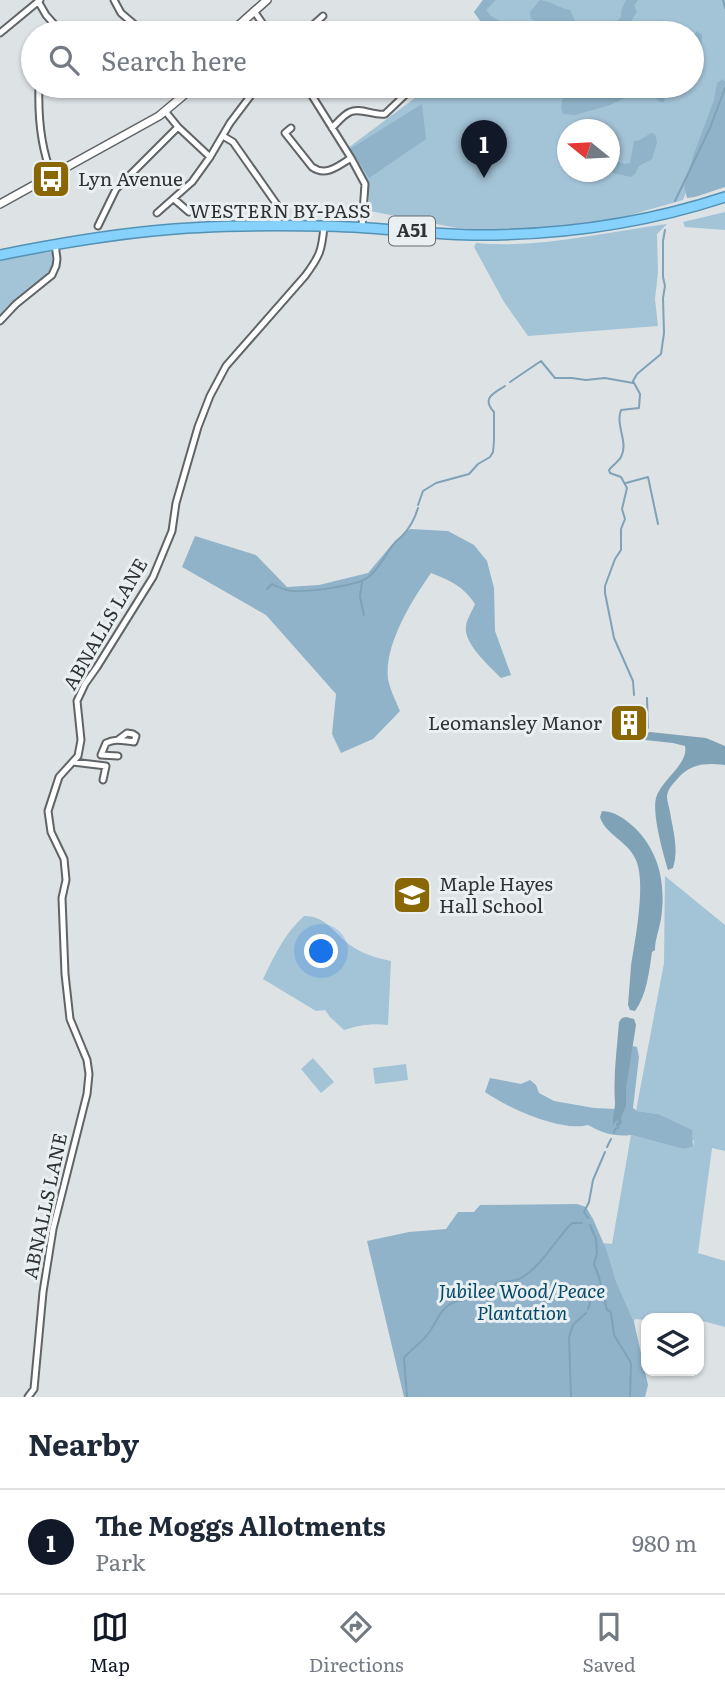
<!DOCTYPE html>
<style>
:root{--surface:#fff;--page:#f6f6f7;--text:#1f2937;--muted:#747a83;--line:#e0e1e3;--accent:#111827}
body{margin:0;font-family:Literata,serif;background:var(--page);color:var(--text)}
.controls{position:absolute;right:21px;bottom:21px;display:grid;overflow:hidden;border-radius:14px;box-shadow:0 2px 5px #0004}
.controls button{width:63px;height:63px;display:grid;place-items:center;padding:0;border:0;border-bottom:2px solid var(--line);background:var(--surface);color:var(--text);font:35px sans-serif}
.compass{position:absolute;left:557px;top:119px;width:63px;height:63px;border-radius:50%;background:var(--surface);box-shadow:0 2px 5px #0004;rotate:288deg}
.you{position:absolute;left:322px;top:952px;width:24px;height:24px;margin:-18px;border:5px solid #fff;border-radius:50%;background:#1a73e8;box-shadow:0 0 0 10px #1a73e833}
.badge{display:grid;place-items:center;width:46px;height:46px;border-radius:50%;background:var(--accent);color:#fff;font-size:23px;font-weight:700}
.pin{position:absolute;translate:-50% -58px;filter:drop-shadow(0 2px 4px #0008)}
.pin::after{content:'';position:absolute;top:37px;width:24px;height:21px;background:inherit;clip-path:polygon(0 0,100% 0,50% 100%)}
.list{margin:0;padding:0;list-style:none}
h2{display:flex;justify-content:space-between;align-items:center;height:91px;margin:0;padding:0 28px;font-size:30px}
h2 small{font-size:23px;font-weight:400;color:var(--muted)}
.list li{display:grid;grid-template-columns:46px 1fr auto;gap:21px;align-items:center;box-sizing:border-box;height:105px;padding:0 28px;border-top:2px solid var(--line)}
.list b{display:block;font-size:26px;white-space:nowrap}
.list p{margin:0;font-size:23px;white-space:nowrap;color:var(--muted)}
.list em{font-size:23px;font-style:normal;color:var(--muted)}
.icon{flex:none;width:38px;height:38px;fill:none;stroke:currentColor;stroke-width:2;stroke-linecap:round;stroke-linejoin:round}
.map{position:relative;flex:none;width:725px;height:1397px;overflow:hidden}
.search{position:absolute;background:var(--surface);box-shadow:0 2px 5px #0004;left:21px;right:21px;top:21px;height:77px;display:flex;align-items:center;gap:18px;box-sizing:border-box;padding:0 24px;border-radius:38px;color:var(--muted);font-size:26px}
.sheet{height:196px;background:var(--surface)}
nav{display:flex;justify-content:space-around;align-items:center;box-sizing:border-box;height:98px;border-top:2px solid var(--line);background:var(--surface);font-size:19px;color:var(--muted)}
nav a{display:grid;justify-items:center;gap:4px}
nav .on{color:var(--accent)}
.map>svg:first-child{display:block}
.green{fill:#a3c3d7;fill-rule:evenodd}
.forest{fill:#90b3c9}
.water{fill:#7fa2b7}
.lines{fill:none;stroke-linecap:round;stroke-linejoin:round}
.stream{stroke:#7fa2b7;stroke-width:2}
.minor-casing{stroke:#606467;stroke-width:9}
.tertiary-casing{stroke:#606467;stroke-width:10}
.trunk-casing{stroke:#5492b5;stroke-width:12}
.minor{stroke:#fff;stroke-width:5}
.tertiary{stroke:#fff;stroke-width:7}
.trunk{stroke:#86d2fc;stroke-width:9}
.labels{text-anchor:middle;stroke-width:6;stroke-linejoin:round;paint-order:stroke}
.shield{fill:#eaeff2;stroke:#676a6c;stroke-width:2}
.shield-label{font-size:18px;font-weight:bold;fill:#2f3132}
.poi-label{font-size:19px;fill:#2f3132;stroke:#eaeff2;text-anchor:start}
.street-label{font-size:19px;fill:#2f3132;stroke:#eaeff2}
.park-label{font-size:19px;font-style:italic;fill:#044967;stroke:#eaeff2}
</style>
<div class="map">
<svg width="725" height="1397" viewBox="0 0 725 1397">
<rect width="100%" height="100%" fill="#dde2e5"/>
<path class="green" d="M483,0H725V92L683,200L609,221L565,226L500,231L457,228L370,211L367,179L348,148L431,86H692V33H489L474,12ZM568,130H610V172H568Z
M725,212V230L685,227L683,222Z
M667,224L657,234L658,272L655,299L658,326L528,336L504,302L474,247L476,243C540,249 604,232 667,224Z
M52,252V275L0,322V261L26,254Z
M665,876L725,925V1151L712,1148L698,1253L725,1261V1327L699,1320V1318H646V1320L635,1319L634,1322L616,1281L603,1243L612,1244L631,1135L683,1149L693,1147L694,1141L658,1114L636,1111L664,963Z
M304,916C325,915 335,934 350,945C363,954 376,958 391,961L388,1025C372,1023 360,1025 344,1030L330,1017L325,1010L316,1011L263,979C274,956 285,933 304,916Z
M313,1058L334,1082L321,1093L301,1069Z
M406,1064L408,1080L375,1084L373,1068Z"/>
<path class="forest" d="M483,0H496L486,10L491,16L519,33H489L474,12Z
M540,0C550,1 559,8 570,10L577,25L573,33H557V32L531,19L530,12Z
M626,0H638L634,6L637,11L631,22L627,23L622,33H613L617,21L621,17V11Z
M697,31L702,35L701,62L692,75V39Z
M723,79L725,82V187L695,197L687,198L684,186L695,151L714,100L717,83Z
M557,86H667L661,89L666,96L663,103L649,94L632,95L610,105L575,115L563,114L561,107L564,92Z
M422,104L426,139L369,178L350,149Z
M651,133L655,134L657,143L652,159L639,166L635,174L631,177L608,172H610V160L625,164L630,163L634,141L640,140Z
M410,529L448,531L474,545L487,561L494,588L495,631L511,675L501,678C489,666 463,643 466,626C467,619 472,611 475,604C464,587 450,580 431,573C412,600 384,645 388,679C390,690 396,701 400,711L373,739L341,753L332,734L336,694L266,615L182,567L195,536L256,555L287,587L319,585L368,573L395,541Z
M632,1046L637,1047L639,1057L633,1108L637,1111L658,1114L692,1130L693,1147L683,1149L631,1135C615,1137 602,1133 588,1125C561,1132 508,1108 485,1092L490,1078L521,1084L530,1080L536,1085L539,1093L554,1101L594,1108L617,1109Z
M577,1204L586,1207L593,1219L606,1249L616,1281L634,1322L648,1385L645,1397H404L367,1241L409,1232L446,1229L458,1212H474L480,1205Z"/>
<path class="water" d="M650,732L706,738L725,746V765C707,763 692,763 679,777C674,783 668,788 667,796C667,801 669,807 670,812C673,831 679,849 673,868L668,870C663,853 652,814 656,798C661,780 689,764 685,746L673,743L645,740L647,733Z
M602,811C615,811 626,820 635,828C660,853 666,885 661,919C659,930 655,940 655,950L652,952C649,972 647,994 635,1011L630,1010L628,1005C629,992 630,979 631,966C635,940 647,880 635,858C627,841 605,834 600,817Z
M626,1017L634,1019L636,1025L626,1088V1106L621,1118L622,1123L620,1125L617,1120L613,1125C612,1118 615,1110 615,1103C613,1076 617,1049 619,1022L622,1018Z"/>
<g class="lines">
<path class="stream" d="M723,0L725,8
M675,201L710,128L725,88
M510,382L541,361L555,378H572L586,380L605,378L633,383
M626,483L648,477L658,524
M418,505L423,491L436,483L469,474L478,464L490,457L493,452L494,441V412C481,398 494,393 505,386
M362,582L360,597L364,615
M267,589L272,584C279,588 285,590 293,591C307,592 357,586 367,578C380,569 384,555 394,544C396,541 399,539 402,536C409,529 415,518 418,508
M634,695L633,681L614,638L605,593V586L615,559L621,550V529L625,519L622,509L627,488L621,477L610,473L609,470C612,466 618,462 621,457C629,443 615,425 621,410L639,408L640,394L633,381L637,374L661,354L664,333L663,298L665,286L663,277V241L665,230
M647,698L648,728
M614,1133L615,1129L618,1128L617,1124H619
M607,1147L611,1139
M588,1218L584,1212L589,1202L593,1180L605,1152
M590,1225L596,1239L597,1253L594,1264L599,1277L607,1310L610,1311
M588,1309L591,1300L600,1285
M611,1313L614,1335L631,1363L630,1397
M407,1397L404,1358C411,1349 421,1343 428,1334C435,1325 441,1308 452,1303C471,1294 483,1309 496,1283C504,1281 516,1282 523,1277C544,1263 555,1240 572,1223H582
M571,1397L569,1337L573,1325L586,1313"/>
<g class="minor-casing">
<path id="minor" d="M114,0L121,13L135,25
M38,1L46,15L62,33
M254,11L269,33
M0,33L40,0
M304,33L323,16
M39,86C38,116 40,146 52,175
M306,86L351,158L365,184L362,227
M165,111L178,127L210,157
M291,128L285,133L312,167C326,177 338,166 351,158
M332,128C337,123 343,115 350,112C360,107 374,116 385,114L407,93L408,86
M223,136L233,142L280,209
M174,199L189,212
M157,213L192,182L210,157L230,123L258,86
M98,226L116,189L178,127
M0,321L16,304L52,275L56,266L57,259L55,244
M101,755L106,743C116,738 123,741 134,742L136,736L133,734L127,733L119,739
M101,755L118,756
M73,762L106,766L103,780
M28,1397L34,1389L43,1292L53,1229L87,1094L89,1074L87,1060L70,1019L65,974L62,898L66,880L64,859L51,832L48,811L59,777L78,756L81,740L77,701L85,684L97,667L153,577L172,531L176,503L198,427L210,396L226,366L305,276C320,256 322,250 324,226"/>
</g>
<g class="tertiary-casing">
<path id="tertiary" d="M230,33L267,0
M0,204L159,116L184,95L191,86"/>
</g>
<g class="trunk-casing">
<path id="trunk" d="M0,255C50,245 101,236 152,231C208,225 265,225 321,226C374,226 427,235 480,235C564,235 646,223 725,197"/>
</g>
<use href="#minor" class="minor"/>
<use href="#tertiary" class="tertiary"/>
<use href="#trunk" class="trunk"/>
</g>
<defs>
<g id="bus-square" transform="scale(2.0125)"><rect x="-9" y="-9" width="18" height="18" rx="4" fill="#896704" stroke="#eaeff2"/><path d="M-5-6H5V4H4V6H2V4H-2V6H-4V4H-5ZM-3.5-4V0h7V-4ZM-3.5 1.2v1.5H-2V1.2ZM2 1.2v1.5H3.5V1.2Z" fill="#fff"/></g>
<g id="building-square" transform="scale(2.0125)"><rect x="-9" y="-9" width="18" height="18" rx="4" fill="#896704" stroke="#eaeff2"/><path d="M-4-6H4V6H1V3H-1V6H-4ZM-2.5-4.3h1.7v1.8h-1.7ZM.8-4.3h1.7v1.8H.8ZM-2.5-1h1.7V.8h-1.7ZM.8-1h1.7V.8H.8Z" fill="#fff"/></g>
<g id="school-square" transform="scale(2.0125)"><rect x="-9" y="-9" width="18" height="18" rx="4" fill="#896704" stroke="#eaeff2"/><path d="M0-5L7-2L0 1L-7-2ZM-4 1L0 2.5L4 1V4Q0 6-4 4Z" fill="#fff"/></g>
</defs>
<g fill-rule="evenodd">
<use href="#bus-square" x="51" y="179"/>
<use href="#building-square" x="629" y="723"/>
<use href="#school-square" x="412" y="895"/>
</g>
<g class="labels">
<rect class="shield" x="389" y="216.5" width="46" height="29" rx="5"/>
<g class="shield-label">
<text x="412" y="237">A51</text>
</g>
<g class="poi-label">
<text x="78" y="186">Lyn Avenue</text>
<text x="602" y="730" text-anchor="end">Leomansley Manor</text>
<text x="439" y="891">Maple Hayes<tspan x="439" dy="22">Hall School</tspan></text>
</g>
<g class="street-label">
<text x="280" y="218">WESTERN BY-PASS</text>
<text transform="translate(105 624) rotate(-60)" y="7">ABNALLS LANE</text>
<text transform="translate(45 1206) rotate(-78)" y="7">ABNALLS LANE</text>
</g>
<g class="park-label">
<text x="522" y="1298">Jubilee Wood/Peace<tspan x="522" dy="22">Plantation</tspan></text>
</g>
</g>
</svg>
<div class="controls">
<button><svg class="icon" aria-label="layers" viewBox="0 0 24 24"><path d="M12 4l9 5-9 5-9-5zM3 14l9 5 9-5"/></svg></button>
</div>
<svg class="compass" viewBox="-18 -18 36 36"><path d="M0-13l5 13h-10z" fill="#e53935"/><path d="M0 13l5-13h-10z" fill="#747a83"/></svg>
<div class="you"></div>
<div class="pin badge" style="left:484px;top:178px">1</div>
<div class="search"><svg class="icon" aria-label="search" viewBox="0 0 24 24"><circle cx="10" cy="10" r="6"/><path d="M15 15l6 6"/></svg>Search here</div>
</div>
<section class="sheet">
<h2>Nearby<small></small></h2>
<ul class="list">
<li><span class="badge">1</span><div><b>The Moggs Allotments</b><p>Park</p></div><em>980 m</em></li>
</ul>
</section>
<nav>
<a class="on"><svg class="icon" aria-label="map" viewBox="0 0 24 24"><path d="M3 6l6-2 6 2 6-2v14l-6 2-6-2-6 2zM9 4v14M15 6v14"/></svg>Map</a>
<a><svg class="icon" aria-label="directions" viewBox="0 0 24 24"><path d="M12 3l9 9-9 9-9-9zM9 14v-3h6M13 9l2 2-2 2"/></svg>Directions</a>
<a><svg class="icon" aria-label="saved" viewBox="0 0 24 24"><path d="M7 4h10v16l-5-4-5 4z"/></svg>Saved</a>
</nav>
